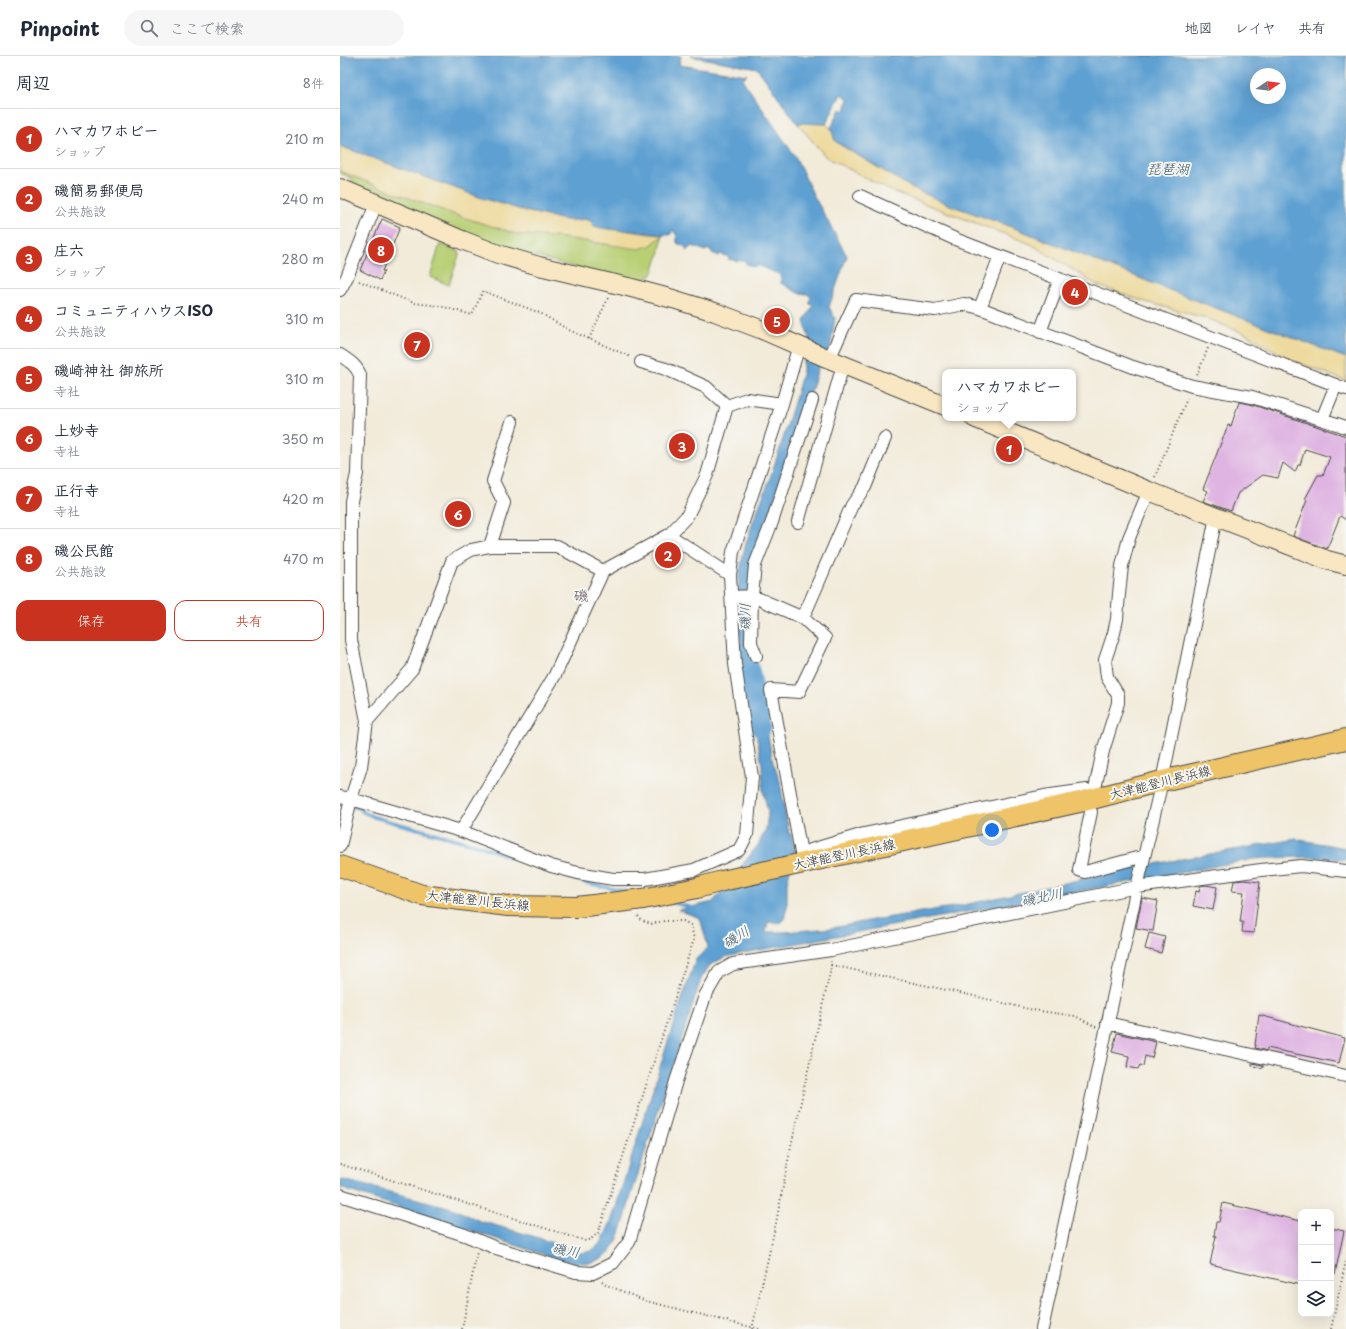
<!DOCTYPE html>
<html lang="ja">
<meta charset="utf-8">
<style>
:root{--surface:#fff;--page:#f6f6f7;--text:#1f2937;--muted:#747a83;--line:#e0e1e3;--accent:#c8321e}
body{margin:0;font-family:"Playpen Sans","Klee One",sans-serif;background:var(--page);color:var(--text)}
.controls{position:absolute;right:12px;bottom:12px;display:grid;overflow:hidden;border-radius:8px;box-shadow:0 4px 16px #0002}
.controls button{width:36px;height:36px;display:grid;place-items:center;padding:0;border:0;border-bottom:1px solid var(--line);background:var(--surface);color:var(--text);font:20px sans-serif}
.compass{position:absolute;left:910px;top:12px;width:36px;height:36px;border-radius:50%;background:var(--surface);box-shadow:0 4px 16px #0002;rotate:77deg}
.you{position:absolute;left:652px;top:774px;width:14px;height:14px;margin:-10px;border:3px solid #fff;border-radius:50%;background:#1a73e8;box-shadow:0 0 0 6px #1a73e833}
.badge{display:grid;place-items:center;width:26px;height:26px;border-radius:50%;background:var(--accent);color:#fff;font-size:13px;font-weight:700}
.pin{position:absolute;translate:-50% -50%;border:2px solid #fff;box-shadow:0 1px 4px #0006}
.popup{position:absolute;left:602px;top:313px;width:134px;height:52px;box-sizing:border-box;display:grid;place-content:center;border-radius:8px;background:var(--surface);filter:drop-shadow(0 1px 3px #0005);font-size:13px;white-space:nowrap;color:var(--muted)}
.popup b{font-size:15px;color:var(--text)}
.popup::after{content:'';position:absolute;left:50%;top:100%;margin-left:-8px;border:8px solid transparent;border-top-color:var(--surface)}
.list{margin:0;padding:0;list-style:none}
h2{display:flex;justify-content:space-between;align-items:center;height:52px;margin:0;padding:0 16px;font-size:17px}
h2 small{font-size:13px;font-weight:400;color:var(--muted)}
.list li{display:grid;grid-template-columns:26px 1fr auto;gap:12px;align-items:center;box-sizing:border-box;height:60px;padding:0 16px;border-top:1px solid var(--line)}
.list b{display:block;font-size:15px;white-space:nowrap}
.list p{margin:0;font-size:13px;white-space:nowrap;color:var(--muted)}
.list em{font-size:13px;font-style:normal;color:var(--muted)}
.actions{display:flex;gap:8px;padding:12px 16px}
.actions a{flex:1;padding:9px 0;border:1px solid var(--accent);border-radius:12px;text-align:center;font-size:14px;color:var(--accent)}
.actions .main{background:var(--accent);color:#fff}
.icon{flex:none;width:22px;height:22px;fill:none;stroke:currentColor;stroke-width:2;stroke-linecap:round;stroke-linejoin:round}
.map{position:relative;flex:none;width:1006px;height:1273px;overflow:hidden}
header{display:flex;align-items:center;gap:24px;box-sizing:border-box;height:56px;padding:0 20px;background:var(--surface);border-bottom:1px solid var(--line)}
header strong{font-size:19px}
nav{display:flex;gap:22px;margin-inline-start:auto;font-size:14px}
.search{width:280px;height:36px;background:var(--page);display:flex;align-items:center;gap:10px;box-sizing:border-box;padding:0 14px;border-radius:22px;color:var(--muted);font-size:15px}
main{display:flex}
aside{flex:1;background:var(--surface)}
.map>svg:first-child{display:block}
.green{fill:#b8cf73;stroke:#727d4f}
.sand{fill:#eeda9e;stroke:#8c8264}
.water{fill:#5ea0d2;stroke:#44667e;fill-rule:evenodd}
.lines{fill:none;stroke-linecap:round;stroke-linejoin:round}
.stream{stroke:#5ea0d2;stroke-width:3.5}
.river{stroke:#5ea0d2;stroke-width:21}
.building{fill:#dfb3e2}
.street-casing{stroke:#494845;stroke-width:14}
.secondary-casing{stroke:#494845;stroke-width:20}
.primary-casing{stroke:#494845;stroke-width:22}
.path{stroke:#494845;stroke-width:2;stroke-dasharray:1 3;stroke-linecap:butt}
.street{stroke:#fff;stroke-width:12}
.secondary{stroke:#f9e7c3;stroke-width:18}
.primary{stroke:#efc469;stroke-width:20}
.labels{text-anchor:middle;stroke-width:4;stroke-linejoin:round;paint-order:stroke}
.street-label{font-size:13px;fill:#2b2b2b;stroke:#f6f6f2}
.water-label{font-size:14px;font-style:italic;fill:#3f5a6e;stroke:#f6f6f2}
.quarter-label{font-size:15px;fill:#6a5b6b;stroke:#f6f6f2}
</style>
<header>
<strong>Pinpoint</strong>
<div class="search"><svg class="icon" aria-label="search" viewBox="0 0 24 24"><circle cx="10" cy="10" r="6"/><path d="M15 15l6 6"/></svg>ここで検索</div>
<nav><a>地図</a><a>レイヤ</a><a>共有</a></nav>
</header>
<main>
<aside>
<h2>周辺<small>8件</small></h2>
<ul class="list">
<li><span class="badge">1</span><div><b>ハマカワホビー</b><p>ショップ</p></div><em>210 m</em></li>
<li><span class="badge">2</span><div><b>磯簡易郵便局</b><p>公共施設</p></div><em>240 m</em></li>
<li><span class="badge">3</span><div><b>庄六</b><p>ショップ</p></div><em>280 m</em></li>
<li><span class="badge">4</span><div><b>コミュニティハウスISO</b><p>公共施設</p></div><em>310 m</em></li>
<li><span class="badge">5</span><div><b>磯崎神社 御旅所</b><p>寺社</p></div><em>310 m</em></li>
<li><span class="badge">6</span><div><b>上妙寺</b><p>寺社</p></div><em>350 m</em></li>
<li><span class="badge">7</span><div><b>正行寺</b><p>寺社</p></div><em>420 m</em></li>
<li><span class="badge">8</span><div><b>磯公民館</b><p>公共施設</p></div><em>470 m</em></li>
</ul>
<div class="actions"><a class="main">保存</a><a>共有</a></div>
</aside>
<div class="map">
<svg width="1006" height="1273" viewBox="0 0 1006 1273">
<rect width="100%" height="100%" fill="#f6f6f2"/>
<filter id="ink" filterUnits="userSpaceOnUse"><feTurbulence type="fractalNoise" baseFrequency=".025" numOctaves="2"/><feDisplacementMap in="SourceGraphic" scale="8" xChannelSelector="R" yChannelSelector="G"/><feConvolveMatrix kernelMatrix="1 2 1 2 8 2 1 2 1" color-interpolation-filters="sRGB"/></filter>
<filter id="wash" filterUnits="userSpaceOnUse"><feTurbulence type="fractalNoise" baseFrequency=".012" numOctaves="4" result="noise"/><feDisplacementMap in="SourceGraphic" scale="16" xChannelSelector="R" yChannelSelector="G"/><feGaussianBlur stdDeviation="0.9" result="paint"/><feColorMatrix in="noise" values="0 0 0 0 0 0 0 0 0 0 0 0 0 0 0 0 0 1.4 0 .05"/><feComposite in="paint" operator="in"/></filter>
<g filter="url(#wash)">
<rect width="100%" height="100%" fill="#f2ebda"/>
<path class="green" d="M0,115L42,132L119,160L177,178L225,182L263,188L310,190L323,179L319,199L312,219L295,227L137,185L37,140L39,137L31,132L24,135L11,129L13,123L0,117Z
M100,188L120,196L109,229L90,221Z"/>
<path class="sand" d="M457,67L486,68L491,72L495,85L500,89L572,132L610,149L677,173L847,241L1006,302V325L949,303L908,279L866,262L806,246L759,230L691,188L551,135L486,101Z
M0,90L142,142L185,155L225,164H239L245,163C264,170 302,179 323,179L310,190L298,193L225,182L177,178L119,160L42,132L0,115Z"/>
<path class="water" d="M0,0H341L339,9L407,19L402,23L456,102L474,140L507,200L489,251L495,262L490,293L478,312L461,372L413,504L410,593L417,622L407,623C400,589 394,543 401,509C406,479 420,450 430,422C442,387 453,351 463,315V306L469,282L464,265L473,250L469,246L471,242L468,238L458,237L441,227V222L439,218L416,209L415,211L406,208V206L397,204V205L388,203L389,201L380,198L379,200L372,197V195L366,193V195L352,190L346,195V191L337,187V180L333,174L330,179C317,179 306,176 293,175C279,174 267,174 253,170L251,165L245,163L239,164H225L185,155L142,142L0,90Z
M350,0H1006V302L847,241L677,173L610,149L572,132L495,85L491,72L500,53L505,55L508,42L501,38L486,68L457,67L417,12ZM916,18H940V42H916Z
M421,642L433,706L442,731L441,732L449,778H451L455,796L447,826V851L444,863L439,868L428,866L426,876H444L493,872L527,865L624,849L797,811L955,783L1006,792V804C975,800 945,801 914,803L399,898L385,901L370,909L361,923L291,1140C279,1183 275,1219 218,1203L0,1132V1123L112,1152L140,1165L196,1181L240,1197L251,1195L261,1187L271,1166L336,960L356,903L368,891L360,862L338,854L373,846L418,789L426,773L428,756L423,735L422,709L412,655H414L412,643Z"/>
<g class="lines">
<path class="stream" d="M0,748L19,752L23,756L34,761L141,790L176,803
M225,819L247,827L289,836
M330,846L353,852"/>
<path class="river" d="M405,595L421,671"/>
</g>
<g id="blocks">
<path class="building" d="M42,163L60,171L42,215H44L40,224L20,214Z
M727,234L742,240L740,245L725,239Z
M899,346L910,348L1006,380V464L1000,460L987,493L953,480L967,444L965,443L978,419H983L990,401L965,393L960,409H958L955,416L943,407L938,422L923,419L898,437L891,455L863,445L868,435L863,433L888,369L891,370Z
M903,824L920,826L914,877L902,876L903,866H900L904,836L892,835L894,825Z
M866,829L877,831L873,854L853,850L856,835L859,836L860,830Z
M802,842L818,845L813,875L796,872Z
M809,877L825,881L821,897L805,893Z
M919,959L1005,982L999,1007L927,992V995L915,992L916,989H915Z
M777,977L816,986L812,1002L805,1000L803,1010L800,1009L798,1013L787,1011L789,1000L772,996Z
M912,1007L923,1009V1012L912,1010Z
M883,1147L961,1165V1229L870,1208L876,1180H874L876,1166H879Z
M991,1172L1004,1175L995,1218H991Z"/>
</g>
</g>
<g filter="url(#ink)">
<use href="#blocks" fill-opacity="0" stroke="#494845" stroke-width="1"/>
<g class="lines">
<g class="street-casing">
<path id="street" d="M520,140L615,183L1006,333
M0,234L7,221L36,148
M640,252L660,200
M700,276L720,223
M0,299C9,305 16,309 20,319L17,418L11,445V584L27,665L21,711L11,743L0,790
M489,303L516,244L595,254L624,248L640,252L793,311L852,330L912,341L1006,371
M301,306L326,313L366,331L387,350L367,419L347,460L329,479
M387,350L407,343L442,348
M982,363L996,329
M458,466L503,309
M150,490L164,447L153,425L172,366
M263,515L329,479L390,519
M392,541L412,540L463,562L512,449L525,431L545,382
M463,562L485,582L459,636L431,634L461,797L524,778L704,740L747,734
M416,600L411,587L412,540L415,509L432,466L472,344
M27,665L72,613L112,505L131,494L150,490H217L263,515L215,619L121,775
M756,728L763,695L778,647V639L767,621L765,604L774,577L777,563L779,538L782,510L789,482L809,435
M0,741L11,743L121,775L211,810L238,817L273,823H305L354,814L399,794L407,779L412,721L395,608L390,519L393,496L442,348L459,289
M751,756L739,814L745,816L804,800
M767,967L1006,1020
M0,1139L125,1179L156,1192L236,1216L253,1217L273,1207L289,1186L336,1025L365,940L379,916L393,908L491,894L797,831L921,814L961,810L1006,815
M702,1273L797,831L822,725L876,461"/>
</g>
<g class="secondary-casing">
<path id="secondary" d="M0,132L122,184L158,198L199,210L288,231L333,243L375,256L420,273L489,303L605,350
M634,362L809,435L987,504L1006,509"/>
</g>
<g class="primary-casing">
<path id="primary" d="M0,810L82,839L168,850L237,851L303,843L357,832L382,825L744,745L822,725L1006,683"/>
</g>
<path class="path" d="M19,225L74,247L100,250L132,259L143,235L200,257L229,274L291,301
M249,283L269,240
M857,319L868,292
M815,421L848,340
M491,909L634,940L693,954L735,960L756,971
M0,1108L246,1185L251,1183L258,1177L354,883L351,869L343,865H324L311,868L302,865L298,860
M262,1225L267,1229L306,1245L419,1273
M122,1273L137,1196
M412,1273L436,1167L451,1090L491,912V905
M991,1273L1006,1205"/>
<use href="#street" class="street"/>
<use href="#secondary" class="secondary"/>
<use href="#primary" class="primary"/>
</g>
</g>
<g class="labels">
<g class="street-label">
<text transform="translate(820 726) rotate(-14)" y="5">大津能登川長浜線</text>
<text transform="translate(504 798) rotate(-12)" y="5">大津能登川長浜線</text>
<text transform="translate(138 844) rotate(6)" y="5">大津能登川長浜線</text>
</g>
<g class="water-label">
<text x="828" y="118">琵琶湖</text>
<text transform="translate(405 561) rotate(-90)" y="5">磯川</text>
<text transform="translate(702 841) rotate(-11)" y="5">磯北川</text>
<text transform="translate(396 881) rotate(-32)" y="5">磯川</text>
<text transform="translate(226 1194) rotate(10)" y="5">磯川</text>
</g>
<g class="quarter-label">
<text x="241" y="545">磯</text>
</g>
</g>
</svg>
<div class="controls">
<button>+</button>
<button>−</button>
<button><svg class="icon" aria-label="layers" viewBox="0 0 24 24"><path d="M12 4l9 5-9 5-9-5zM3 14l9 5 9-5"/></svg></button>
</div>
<svg class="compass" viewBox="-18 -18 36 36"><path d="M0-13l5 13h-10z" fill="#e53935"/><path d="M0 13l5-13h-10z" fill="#747a83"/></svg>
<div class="you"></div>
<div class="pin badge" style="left:669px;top:393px">1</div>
<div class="popup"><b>ハマカワホビー</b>ショップ</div>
<div class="pin badge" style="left:328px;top:499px">2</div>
<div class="pin badge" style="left:342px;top:390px">3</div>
<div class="pin badge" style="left:735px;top:236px">4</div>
<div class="pin badge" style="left:437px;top:265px">5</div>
<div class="pin badge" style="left:118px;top:458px">6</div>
<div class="pin badge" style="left:77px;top:289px">7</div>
<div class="pin badge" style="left:41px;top:194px">8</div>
</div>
</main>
